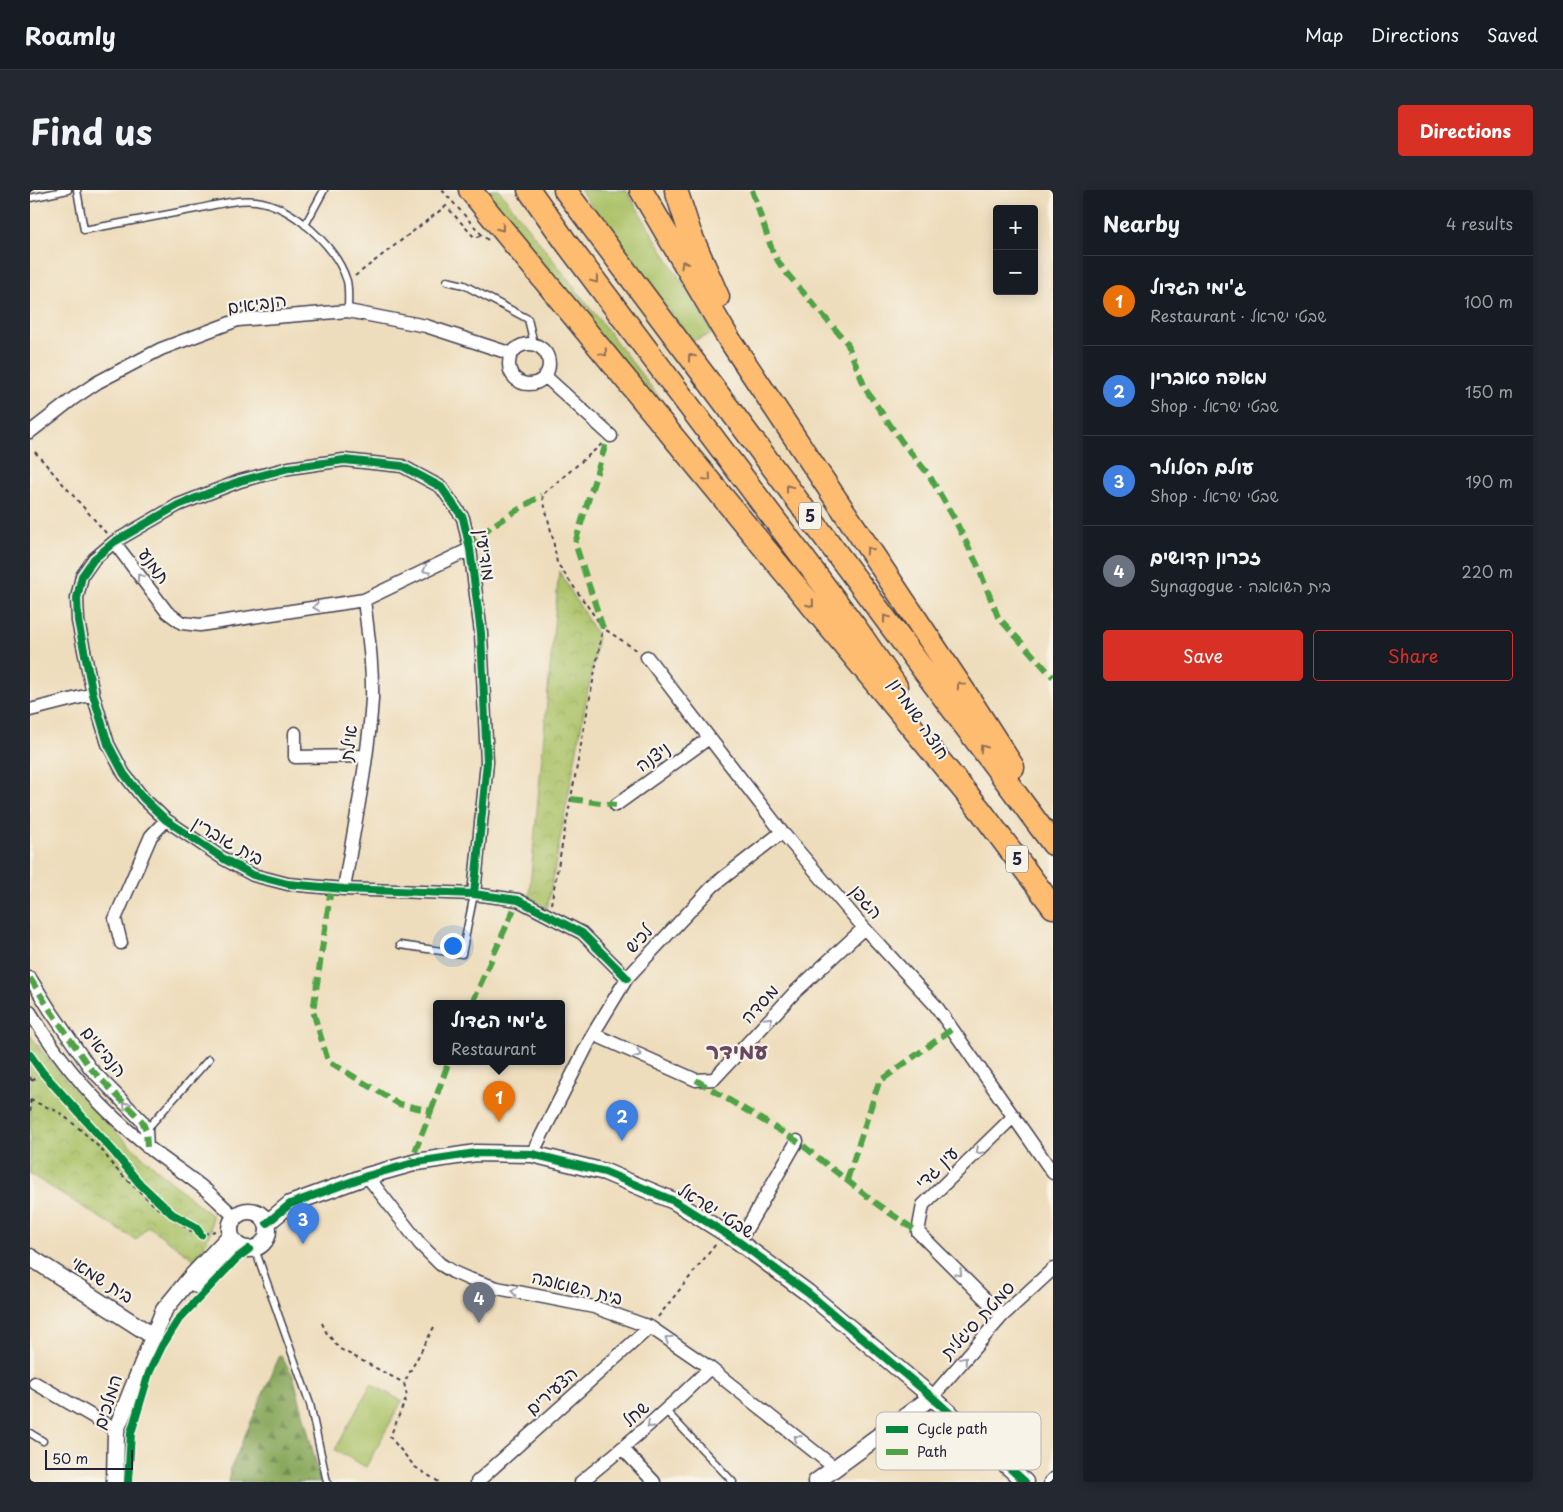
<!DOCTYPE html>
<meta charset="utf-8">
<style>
:root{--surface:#171b24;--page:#242831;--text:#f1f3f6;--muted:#9ea1a6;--line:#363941;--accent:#d93025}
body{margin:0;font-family:"Playpen Sans","Playpen Sans Hebrew",sans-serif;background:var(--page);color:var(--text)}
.controls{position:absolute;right:15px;top:15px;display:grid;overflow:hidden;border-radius:5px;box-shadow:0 2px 12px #0003}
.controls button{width:45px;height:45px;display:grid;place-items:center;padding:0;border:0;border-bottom:1px solid var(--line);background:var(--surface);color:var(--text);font:25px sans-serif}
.scale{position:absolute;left:15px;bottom:12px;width:88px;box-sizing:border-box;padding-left:5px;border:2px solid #22223b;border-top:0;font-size:14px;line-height:18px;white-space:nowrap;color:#22223b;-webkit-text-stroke:4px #f7f3e8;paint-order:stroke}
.you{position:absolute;left:422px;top:755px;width:18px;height:18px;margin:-12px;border:4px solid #fff;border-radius:50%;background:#1a73e8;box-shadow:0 0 0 8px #1a73e833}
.badge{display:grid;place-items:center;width:32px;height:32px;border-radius:50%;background:var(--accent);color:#fff;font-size:16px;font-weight:700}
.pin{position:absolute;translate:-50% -41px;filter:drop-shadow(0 1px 2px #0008)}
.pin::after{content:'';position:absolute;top:26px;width:18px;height:15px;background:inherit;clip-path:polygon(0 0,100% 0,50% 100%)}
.popup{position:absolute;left:403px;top:810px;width:132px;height:65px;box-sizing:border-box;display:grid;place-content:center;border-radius:5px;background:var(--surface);filter:drop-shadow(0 1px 4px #0005);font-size:16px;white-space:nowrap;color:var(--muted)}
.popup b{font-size:19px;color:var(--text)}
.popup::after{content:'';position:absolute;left:50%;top:100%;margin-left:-10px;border:10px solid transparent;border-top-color:var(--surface)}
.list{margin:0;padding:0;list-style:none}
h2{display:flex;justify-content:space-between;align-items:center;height:65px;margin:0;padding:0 20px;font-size:21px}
h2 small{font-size:16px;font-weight:400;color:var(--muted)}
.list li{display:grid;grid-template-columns:32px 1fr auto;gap:15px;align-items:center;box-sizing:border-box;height:90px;padding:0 20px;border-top:1px solid var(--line)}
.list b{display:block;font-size:19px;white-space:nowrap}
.list p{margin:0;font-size:16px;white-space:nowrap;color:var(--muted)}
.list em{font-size:16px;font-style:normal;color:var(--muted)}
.actions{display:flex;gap:10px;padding:15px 20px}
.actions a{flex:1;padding:11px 0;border:1px solid var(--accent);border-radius:5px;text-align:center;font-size:18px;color:var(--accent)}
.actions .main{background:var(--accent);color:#fff}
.map{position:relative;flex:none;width:1023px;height:1292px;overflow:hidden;border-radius:5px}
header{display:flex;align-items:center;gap:30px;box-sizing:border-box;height:70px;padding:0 25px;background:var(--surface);border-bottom:1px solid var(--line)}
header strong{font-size:24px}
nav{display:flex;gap:28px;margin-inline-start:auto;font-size:18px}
.intro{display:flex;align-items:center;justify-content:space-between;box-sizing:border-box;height:120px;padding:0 30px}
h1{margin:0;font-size:35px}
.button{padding:12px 22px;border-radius:5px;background:var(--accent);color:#fff;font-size:18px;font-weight:700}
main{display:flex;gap:30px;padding:0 30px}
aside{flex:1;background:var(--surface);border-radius:5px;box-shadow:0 2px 12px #0003}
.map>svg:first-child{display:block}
.grass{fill:#abc268;stroke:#667252}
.forest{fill:url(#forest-firs);stroke:#55654c}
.park{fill:url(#park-crowns);stroke:#667252}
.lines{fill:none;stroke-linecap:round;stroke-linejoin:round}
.service-casing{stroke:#413e4e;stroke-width:9}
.minor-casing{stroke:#413e4e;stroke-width:15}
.tertiary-casing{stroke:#413e4e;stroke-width:19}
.motorway-casing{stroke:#413e4e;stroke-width:25}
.path{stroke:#413e4e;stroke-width:2;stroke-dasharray:4 4;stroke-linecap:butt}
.service{stroke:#fff;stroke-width:6}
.minor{stroke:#fff;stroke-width:12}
.tertiary{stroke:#fff;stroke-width:16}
.motorway{stroke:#fdbc70;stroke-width:22}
.quiet{stroke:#50a245;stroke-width:6;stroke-dasharray:12 6;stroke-linecap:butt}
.cycleway-casing{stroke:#f7f3e8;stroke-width:11}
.cycleway{stroke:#00873e;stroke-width:8}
.oneway{stroke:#906f56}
.oneway2{stroke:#9c9ca7}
.labels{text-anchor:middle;stroke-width:4.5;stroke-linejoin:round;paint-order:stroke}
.shield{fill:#f7f3e8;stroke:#62616f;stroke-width:1}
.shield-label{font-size:16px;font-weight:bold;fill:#22223b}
.street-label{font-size:18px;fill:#22223b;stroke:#f7f3e8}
.district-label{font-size:22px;font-weight:bold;fill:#664862;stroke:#f7f3e8}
.key{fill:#f7f3e8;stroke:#b7b4b4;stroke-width:1}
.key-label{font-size:14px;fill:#22223b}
</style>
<header>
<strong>Roamly</strong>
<nav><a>Map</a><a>Directions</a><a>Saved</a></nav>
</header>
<div class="intro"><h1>Find us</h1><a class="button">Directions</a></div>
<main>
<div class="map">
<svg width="1023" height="1292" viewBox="0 0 1023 1292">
<defs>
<pattern id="forest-firs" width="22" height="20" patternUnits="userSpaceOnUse" patternTransform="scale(1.25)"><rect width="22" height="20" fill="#88a85c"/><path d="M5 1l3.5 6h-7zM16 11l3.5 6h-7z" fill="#6f884d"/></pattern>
<pattern id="park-crowns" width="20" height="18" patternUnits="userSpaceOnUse" patternTransform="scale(1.25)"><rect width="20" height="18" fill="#abc268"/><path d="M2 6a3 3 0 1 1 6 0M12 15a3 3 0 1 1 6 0" fill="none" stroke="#93a65b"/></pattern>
</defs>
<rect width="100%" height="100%" fill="#f7f3e8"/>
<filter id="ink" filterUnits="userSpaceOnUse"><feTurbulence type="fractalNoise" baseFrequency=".02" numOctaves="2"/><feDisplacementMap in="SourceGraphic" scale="10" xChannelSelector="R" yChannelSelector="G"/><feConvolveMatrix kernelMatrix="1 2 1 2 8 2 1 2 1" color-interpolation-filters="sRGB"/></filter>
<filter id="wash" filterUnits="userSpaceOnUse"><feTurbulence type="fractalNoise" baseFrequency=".0096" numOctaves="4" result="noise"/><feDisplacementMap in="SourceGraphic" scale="20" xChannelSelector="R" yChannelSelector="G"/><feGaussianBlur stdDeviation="1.12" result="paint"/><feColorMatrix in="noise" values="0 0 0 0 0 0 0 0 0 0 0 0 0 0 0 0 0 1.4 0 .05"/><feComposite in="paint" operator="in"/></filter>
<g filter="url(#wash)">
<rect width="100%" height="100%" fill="#eeddbc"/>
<path class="grass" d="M450,0H469L635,215L627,219Z
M550,0H596L683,144L661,151Z
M341,1194L372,1211L336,1277L305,1260Z"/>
<path class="forest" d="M250,1165L263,1185L291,1292H198L200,1280Z"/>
<path class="park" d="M529,381L568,447L517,719L499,707Z
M0,845C50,915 116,971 182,1026L180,1045L165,1070L118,1036L106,1050L0,984Z"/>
</g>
<g filter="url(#ink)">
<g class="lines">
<g class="service-casing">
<path id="service" d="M47,0L54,40C91,33 128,26 166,19C185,15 207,9 226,11C263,16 306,56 317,91C319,100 318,112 318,121
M0,8L38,0
M275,35L294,0
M417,91L434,95L498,129L504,154
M370,755L432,764L444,704
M116,940L179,869
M225,1059L280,1214L297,1292
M636,1221L703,1292
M0,1243L13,1251"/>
</g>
<g class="minor-casing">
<path id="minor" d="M479 174a20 20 0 1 1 40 0a20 20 0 1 1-40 0Z
M515,186L581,246
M0,242L44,208L68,192L131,159L208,130L318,121L396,136L482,164
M84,352L137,422L152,433L170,435L334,410L440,359
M617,467L752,642L834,738L906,816L1023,983
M0,520L63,504
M265,543V567L336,566
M586,615L679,548
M314,699C324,637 338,573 342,509C343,476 338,443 334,410
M444,704L457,572L451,443L440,359L433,328L411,297L372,276L314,270L259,278L210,291L148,315L84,352L64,369L52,386L47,408L48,431L63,504L78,554L94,584L113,608L136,630L194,669L223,685L258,694L314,699L444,704L488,710L552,743L597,788
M91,753L85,729L121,646L136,630
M0,788L20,820L60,878L112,931L116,940L117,957
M0,822C31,873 71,920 118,957C137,972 158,985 177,1001C186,1009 195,1018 205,1027
M563,844L666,890L684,889L765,802L834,738
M502,964L563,844L597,788L684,695L752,642
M337,986L390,1054L410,1074L423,1082L439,1089L467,1098L564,1117L620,1137L680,1178L805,1278
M709,1052L767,951
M972,1126L888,1042L893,1015L984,926
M5,1193L86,1240
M902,1207L972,1126L1023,1079
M593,1259L624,1292
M447,1292L620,1137
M551,1292C596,1256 639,1218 680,1178
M1020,1292L1023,1289"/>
</g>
<g class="tertiary-casing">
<path id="tertiary" d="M200 1040a19 19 0 1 1 38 0a19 19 0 1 1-38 0Z
M237,1033L260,1014L337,986L387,972L446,963L502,964L575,982L644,1011L709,1052L778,1103L902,1207L995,1292
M0,1067L123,1146
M167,1095L211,1058
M85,1292L86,1240L134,1120L162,1086L200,1046
M786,1292L902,1207"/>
</g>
<g class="motorway-casing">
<path id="motorway" d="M440,0L951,621L1023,717
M499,0L535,51L826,438L866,496
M535,0L715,240L1023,654
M611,0L697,146L940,510L983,577
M646,0L660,43L688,107"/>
</g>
<path class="path" d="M412,0L452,45L458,50
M325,86L416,16L445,48L452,45
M572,254L512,305L523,349L527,373L573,438L608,461
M5,262L76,343
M521,714L573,438
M0,887L2,891L0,893
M2,891L13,883
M0,910L29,922L51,940L72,960L84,977L126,1017L161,1041L171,1045L185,1041
M0,910L1,917L0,922
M628,1127L686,1054
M292,1133L296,1142L310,1159L374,1193
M404,1137L374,1193L377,1206L360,1247L385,1277L409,1292"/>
<use href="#service" class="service"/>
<use href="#minor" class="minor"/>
<use href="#tertiary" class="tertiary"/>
<use href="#motorway" class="motorway"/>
<path class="quiet" d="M722,0L743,63L753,79L817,153L836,200L872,252L899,285L924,328L947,374L968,427L1023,487
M440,359L460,337L512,305
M573,438L545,353L577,250
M541,609L586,615
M301,698L283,821L298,871L369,914L401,921L380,974
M0,788L20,820L60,878L112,931L116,940L117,957
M442,813L488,710
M666,890L767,951L848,1015L888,1042
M401,921L419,871
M817,990L849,892L922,839"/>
<g class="cycleway-casing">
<path id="cycleway" d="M444,704L457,572L451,443L440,359L433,328L411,297L372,276L314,270L259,278L210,291L148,315L84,352L64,369L52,386L47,408L48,431L63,504L78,554L94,584L113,608L136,630L194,669L223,685L258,694L314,699L444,704L488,710L552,743L597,788
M0,865L13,883L84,962L109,993L142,1024L166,1037L171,1045
M237,1033L260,1014L337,986L387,972L446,963L502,964L575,982L644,1011L709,1052L778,1103L902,1207L995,1292
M98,1292L101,1243L119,1183L132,1156L149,1129L207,1068L219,1059"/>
</g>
<use href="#cycleway" class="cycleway"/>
</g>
<defs><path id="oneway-chevron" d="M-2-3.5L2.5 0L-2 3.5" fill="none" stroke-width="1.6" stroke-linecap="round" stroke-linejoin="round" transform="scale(1.25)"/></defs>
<g class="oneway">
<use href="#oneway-chevron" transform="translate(471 38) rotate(51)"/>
<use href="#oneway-chevron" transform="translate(654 74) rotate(-120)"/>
<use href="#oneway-chevron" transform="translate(565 90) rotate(53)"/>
<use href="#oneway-chevron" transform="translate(574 163) rotate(50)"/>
<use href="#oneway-chevron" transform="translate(661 167) rotate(-127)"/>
<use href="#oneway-chevron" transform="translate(678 288) rotate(50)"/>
<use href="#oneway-chevron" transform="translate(759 298) rotate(-127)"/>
<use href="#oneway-chevron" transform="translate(839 360) rotate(-124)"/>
<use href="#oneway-chevron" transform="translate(781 414) rotate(51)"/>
<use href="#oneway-chevron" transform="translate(856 428) rotate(-127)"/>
<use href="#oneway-chevron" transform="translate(930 495) rotate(-124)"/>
<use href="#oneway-chevron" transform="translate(953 558) rotate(-126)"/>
</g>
<g class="oneway2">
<use href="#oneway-chevron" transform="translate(396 380) rotate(154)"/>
<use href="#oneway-chevron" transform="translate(110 387) rotate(-127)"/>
<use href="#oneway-chevron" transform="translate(286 417) rotate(171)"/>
<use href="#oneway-chevron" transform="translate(739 830) rotate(-47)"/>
<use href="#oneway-chevron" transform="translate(608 864) rotate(24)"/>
<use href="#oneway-chevron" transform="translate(96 915) rotate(-134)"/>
<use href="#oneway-chevron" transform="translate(949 961) rotate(136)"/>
<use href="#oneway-chevron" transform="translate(929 1083) rotate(45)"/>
<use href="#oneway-chevron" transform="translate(484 1101) rotate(-169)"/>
<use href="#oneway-chevron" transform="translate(638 1149) rotate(-146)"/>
<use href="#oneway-chevron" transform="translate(934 1170) rotate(-50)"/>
<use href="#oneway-chevron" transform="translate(620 1235) rotate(138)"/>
<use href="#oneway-chevron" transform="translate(767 1248) rotate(-141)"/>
</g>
</g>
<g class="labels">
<g class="shield">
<rect x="769" y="312.5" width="22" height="27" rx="4"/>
<rect x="976" y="655.5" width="22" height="27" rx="4"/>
</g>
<g class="shield-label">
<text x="780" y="332">5</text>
<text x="987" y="675">5</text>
</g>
<g class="street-label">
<text transform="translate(227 114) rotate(-8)" y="6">הנביאים</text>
<text transform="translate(455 365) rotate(81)" y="6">מודיעין</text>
<text transform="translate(124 376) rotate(53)" y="6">תמנע</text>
<text transform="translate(889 529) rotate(56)" y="6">חוצה שומרון</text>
<text transform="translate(319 553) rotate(-83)" y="6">אילת</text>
<text transform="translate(623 567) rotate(-36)" y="6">ניצנה</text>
<text transform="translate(198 651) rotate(30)" y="6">בית גוברין</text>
<text transform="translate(836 712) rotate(49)" y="6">הגפן</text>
<text transform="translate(609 749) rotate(-47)" y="6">לכיש</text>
<text transform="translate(730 814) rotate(-47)" y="6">מסדה</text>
<text transform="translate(74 862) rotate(51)" y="6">הנביאים</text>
<text transform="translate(907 978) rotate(-44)" y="6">עין גדי</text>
<text transform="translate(686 1021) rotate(32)" y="6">שבטי ישראל</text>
<text transform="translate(72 1090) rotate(33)" y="6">בית שמאי</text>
<text transform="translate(547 1098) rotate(14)" y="6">בית השואבה</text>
<text transform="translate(948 1130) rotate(-47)" y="6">סמטת סיגלית</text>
<text transform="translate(522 1201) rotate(-42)" y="6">הצעירים</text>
<text transform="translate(78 1212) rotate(-72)" y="6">המלכים</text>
<text transform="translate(606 1224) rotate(-42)" y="6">שחל</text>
</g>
<g class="district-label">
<text x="707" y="869">עמידר</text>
</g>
</g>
<rect x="846" y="1222" width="165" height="58" rx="8" class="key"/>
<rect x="856" y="1236" width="22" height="7" fill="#00873e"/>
<rect x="856" y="1259" width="22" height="6" fill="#50a245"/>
<g class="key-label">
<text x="887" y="1244">Cycle path</text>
<text x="887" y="1267">Path</text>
</g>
</svg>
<div class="controls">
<button>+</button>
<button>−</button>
</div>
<div class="scale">50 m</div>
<div class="you"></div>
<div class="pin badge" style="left:469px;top:932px;background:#e8710a">1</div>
<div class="popup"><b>ג'ימי הגדול</b>Restaurant</div>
<div class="pin badge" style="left:592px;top:951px;background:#3f7fe0">2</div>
<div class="pin badge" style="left:273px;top:1054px;background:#3f7fe0">3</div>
<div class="pin badge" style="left:449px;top:1133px;background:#6b7280">4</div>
</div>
<aside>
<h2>Nearby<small>4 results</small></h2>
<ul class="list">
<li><span class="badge" style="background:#e8710a">1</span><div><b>ג'ימי הגדול</b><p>Restaurant · שבטי ישראל</p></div><em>100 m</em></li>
<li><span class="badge" style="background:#3f7fe0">2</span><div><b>מאפה סאברין</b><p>Shop · שבטי ישראל</p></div><em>150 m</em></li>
<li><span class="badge" style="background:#3f7fe0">3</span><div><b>עולם הסלולר</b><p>Shop · שבטי ישראל</p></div><em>190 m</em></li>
<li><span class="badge" style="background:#6b7280">4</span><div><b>זכרון קדושים</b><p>Synagogue · בית השואבה</p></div><em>220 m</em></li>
</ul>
<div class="actions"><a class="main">Save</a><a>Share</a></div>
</aside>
</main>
